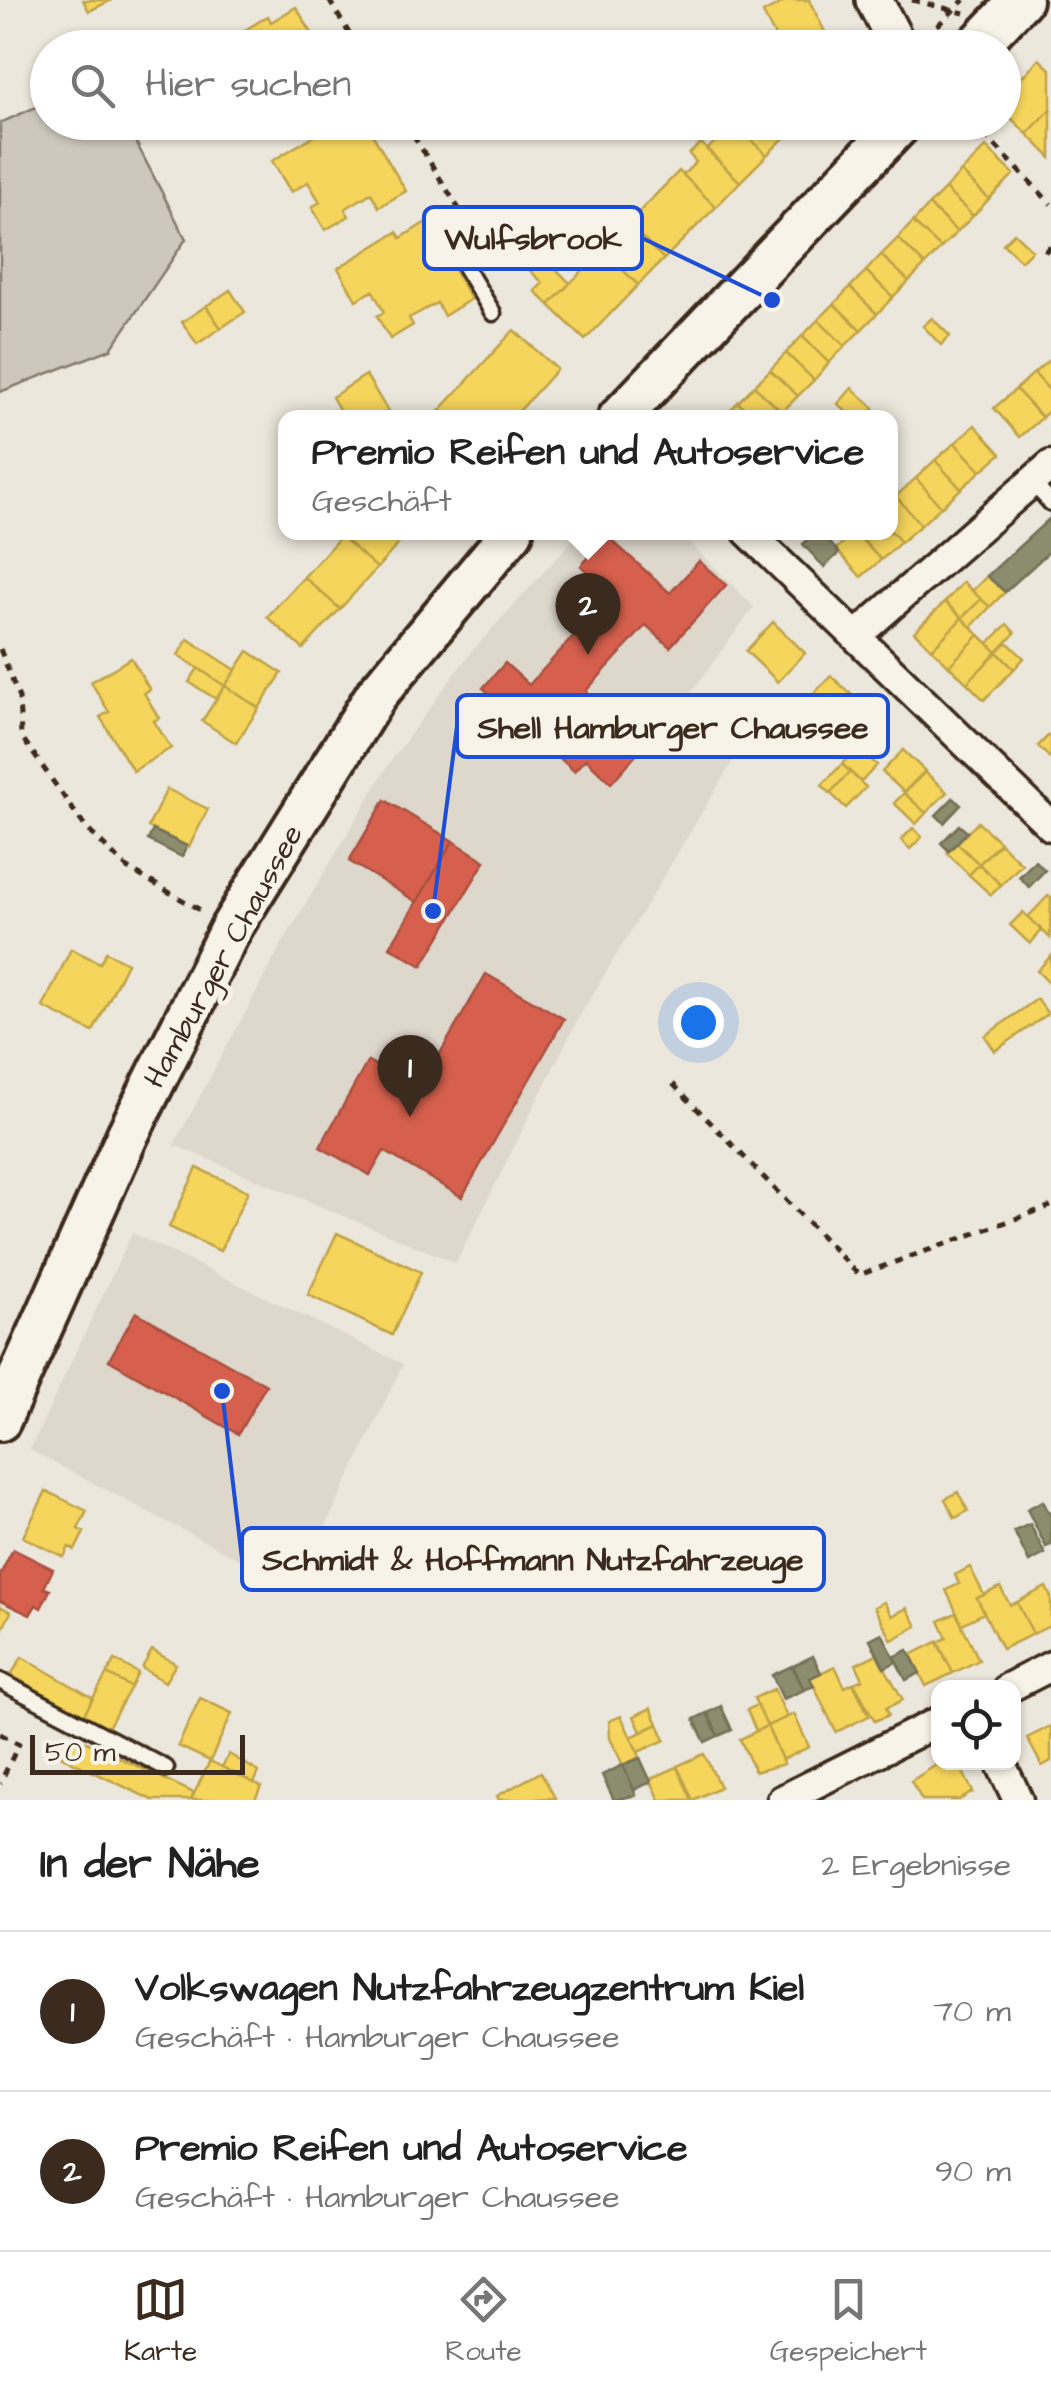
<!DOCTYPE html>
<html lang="de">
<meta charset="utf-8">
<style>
:root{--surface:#fff;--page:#f6f6f6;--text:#222;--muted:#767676;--line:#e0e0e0;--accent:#3b2a1e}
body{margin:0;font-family:"Architects Daughter",sans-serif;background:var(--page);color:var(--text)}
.controls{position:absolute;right:30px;bottom:30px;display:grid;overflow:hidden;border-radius:20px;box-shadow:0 2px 8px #0004}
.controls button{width:90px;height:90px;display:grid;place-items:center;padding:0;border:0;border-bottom:2px solid var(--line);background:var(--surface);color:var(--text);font:50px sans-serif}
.scale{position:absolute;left:30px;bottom:25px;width:215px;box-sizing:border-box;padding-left:10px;border:5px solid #3b2a1e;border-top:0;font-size:28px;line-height:35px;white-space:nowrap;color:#3b2a1e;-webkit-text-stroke:8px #f7f3e8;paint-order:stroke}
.you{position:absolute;left:698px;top:1022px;width:35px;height:35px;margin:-25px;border:8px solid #fff;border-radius:50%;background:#1a73e8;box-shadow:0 0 0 15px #1a73e833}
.badge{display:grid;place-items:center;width:65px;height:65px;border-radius:50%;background:var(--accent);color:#fff;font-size:32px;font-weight:700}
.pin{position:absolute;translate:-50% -82px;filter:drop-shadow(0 2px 5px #0008)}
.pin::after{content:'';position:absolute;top:52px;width:35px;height:30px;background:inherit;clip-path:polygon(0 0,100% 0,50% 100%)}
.popup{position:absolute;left:278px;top:410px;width:620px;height:130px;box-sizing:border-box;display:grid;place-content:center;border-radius:20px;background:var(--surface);filter:drop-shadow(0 2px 8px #0005);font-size:32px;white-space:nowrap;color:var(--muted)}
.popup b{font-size:38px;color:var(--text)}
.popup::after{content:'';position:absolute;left:50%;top:100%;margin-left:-20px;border:20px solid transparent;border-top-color:var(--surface)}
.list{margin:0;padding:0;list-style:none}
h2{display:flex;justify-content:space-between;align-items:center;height:130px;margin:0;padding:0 40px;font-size:42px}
h2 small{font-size:32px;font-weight:400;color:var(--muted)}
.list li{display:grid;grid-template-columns:65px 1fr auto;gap:30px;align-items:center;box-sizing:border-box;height:160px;padding:0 40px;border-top:2px solid var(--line)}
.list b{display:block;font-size:38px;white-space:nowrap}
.list p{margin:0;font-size:32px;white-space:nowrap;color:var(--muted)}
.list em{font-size:32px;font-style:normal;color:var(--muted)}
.icon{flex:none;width:55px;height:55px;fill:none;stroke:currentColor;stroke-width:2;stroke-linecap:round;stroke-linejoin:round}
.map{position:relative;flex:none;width:1051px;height:1800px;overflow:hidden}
.search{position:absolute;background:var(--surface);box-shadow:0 2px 8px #0004;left:30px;right:30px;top:30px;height:110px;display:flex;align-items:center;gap:25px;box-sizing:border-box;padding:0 35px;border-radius:55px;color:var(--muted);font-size:38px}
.sheet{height:450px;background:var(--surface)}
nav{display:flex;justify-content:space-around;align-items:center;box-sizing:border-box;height:140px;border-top:2px solid var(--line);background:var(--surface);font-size:28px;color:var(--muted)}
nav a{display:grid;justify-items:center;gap:5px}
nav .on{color:var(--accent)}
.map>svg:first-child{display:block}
.built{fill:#ddd7cc}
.green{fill:#cec8bc;stroke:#84796d;stroke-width:2.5}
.homes{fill:#f6d55c;stroke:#bea249;stroke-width:2.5}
.shops{fill:#d6604d;stroke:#a8503f;stroke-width:2.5}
.industry{fill:#8c8c6e;stroke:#746f56;stroke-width:2.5}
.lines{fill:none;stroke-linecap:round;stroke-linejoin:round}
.service-casing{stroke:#3b2a1e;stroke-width:21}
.minor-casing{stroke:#3b2a1e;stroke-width:35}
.tertiary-casing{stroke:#3b2a1e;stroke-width:42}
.secondary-casing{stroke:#3b2a1e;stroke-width:48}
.path{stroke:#3b2a1e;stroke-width:5;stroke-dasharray:8 8;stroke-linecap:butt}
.service{stroke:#f7f3e8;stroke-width:14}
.minor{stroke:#f7f3e8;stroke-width:28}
.tertiary{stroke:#f7f3e8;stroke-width:35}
.secondary{stroke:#f7f3e8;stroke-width:40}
.labels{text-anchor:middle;stroke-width:10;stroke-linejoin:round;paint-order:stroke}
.street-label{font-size:30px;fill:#3b2a1e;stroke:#f7f3e8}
.leader{fill:none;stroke:#1d4ed8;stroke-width:4}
.callout-dot{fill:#1d4ed8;stroke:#f7f3e8;stroke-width:4}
.callout{fill:#f7f3e8;stroke:#1d4ed8;stroke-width:4}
.callout-label{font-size:32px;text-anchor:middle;font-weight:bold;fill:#3b2a1e}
</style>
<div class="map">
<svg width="1051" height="1800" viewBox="0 0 1051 1800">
<rect width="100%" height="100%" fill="#ece7dc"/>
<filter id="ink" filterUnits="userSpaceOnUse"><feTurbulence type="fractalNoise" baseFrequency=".01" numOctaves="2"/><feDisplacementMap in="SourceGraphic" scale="20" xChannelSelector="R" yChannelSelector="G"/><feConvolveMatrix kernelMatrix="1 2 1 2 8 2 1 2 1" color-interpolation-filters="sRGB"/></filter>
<g filter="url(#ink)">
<path class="built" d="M579,533H680L754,607L692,691L743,744L576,1022L456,1263L174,1145L282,944L390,762L472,651Z
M132,1233L403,1364L296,1589L30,1450Z"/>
<path class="green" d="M47,102L48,122L126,123L186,239L111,349L0,392V123Z"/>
<path class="homes" d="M83,0H109L110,1L89,11Z
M787,0H809L833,48H781L763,13Z
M296,7L321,48H216L268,16L271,22Z
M1039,59L1051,70V109L1027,134L1004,111V96Z
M1051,109V158L1027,134Z
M348,122H365L406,191L379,207L371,193L345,209L349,216L325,230L312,207L320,202L308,182L291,192L272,161L332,125L335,130Z
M783,122L791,131L767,155L733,123Z
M733,123L767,155L740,182L707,150Z
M701,143L740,182L716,207L683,175L696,162L689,154Z
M986,147L1014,174L989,199L961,172Z
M679,171L716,207L664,259L627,224Z
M961,172L989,199L973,216L945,189Z
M945,189L973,216L957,232L929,205Z
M929,205L957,232L941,248L913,222Z
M426,222L471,299L444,316L437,303L409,318L413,325L390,339L377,316L384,312L373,291L356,300L338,268L397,232L401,238Z
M913,222L941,248L925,265L898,238Z
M632,228L664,259L638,285L607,254Z
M1014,233L1032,250L1021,261L1003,244Z
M548,234L571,256L557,270L570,283L549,305L535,291L543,283L521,262Z
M898,238L925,265L909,281L881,255Z
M607,254L638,285L585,340L549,305L590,263L594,267Z
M881,255L909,281L893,297L866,271Z
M866,271L893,297L877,314L850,287Z
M850,287L877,314L861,330L834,304Z
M230,290L245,312L221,328L206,306Z
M834,304L861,330L845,346L818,320Z
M206,306L221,328L197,344L182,322Z
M932,318L950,336L941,345L923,326Z
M818,320L845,346L829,363L802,336Z
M514,330L557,369L513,418H433Z
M802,336L829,363L814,380L786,353Z
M786,353L814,380L798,396L770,370Z
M1051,358V392L1034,373Z
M770,370L798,396L782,412L754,386Z
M1034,373L1051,392V409L1042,417L1016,389Z
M366,375L392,418H344L332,397Z
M754,386L782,412L777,418H754L738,402Z
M852,388L874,408L866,418H853L838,404Z
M1016,389L1042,418L1020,437L994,408Z
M738,402L754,418H723Z
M975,425L1001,454L981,471L955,443Z
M955,443L981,471L961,489L935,460Z
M935,460L961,489L941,507L916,478Z
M916,478L941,507L921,525L896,496Z
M896,496L921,525L901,542L890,530V500Z
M890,530L901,542L881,560L857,532H890Z
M344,532H409L377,568L341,536Z
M854,532L881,560L861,577L836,549Z
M341,536L377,568L340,609L304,577Z
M987,576L1005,592L990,607L972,591Z
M304,577L340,609L303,649L267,617Z
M963,582L981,599L962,618L945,602Z
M981,599L990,607L971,627L962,618Z
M945,602L962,618L932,649L914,632Z
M962,618L979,635L949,666L932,649Z
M773,622L805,653L778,682L746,651Z
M1007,624L1015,633L997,652L988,644Z
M979,635L997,652L967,683L949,666Z
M188,639L236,670L225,686L178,655Z
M1007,642L1024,658L1014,669L997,652Z
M248,651L282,673L259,708L225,686Z
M997,652L1014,669L984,700L967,683Z
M131,658L150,690L144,693L159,718L154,721L171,748L133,771L100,717L109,712L91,682Z
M198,668L225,686L216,699L189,682Z
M831,676L853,696L829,721L807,700Z
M225,686L259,708L236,743L202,721Z
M853,697L875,718L851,743L829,721Z
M829,722L851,743L841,753L819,732Z
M1051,733V759L1038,746Z
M858,747L877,765L861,782L842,764Z
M903,750L925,771L904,792L882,772Z
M842,764L850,772L830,793L822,785Z
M850,772L866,787L846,808L830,793Z
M925,772L947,792L926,813L904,793Z
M167,789L208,809L189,847L148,827Z
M904,793L926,813L916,824L894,803Z
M978,822L1000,842L979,864L957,843Z
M913,828L922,837L910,849L901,840Z
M957,843L979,864L969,875L947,853Z
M1000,843L1022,864L1001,885L979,864Z
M979,864L1001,885L991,895L969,875Z
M1048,896L1051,898L1050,938L1028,917Z
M1023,912L1042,930L1030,944L1010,925Z
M71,949L100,963L106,952L127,963L93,1032L43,1007Z
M1051,956V985L1037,971Z
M1037,999L1048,1014L995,1051L985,1036Z
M197,1168L248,1191L220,1251L169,1227Z
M337,1233L421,1272L392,1335L308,1295Z
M46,1491L87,1511L78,1529L84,1532L75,1550L69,1547L64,1557L23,1537Z
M958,1492L968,1511L955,1518L945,1499Z
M970,1567L984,1595L977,1598L984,1613L962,1624L946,1590L959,1584L955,1575Z
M1000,1587L1010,1605L1017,1602L1033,1634L1002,1649L977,1598Z
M1046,1587L1051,1597V1625L1033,1634L1017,1602Z
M884,1602L892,1616L907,1608L917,1626L892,1640L874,1607Z
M0,1606L11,1612L0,1634Z
M956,1613L979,1660L953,1673L938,1642L947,1638L939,1621Z
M937,1642L953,1673L926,1686L911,1655Z
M152,1650L176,1664L165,1682L142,1668Z
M877,1654L903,1700L886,1708L889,1715L875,1721L854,1683L863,1679L856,1664Z
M22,1657L93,1698L83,1716L11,1675Z
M115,1660L138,1673L131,1687L107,1674Z
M835,1666L845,1687L853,1683L869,1716L836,1732L810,1678Z
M107,1674L131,1687L107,1729L83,1716Z
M774,1689L787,1717L767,1726L754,1698Z
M200,1698L232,1713L210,1761L178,1746Z
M757,1705L767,1726L756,1731L747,1710Z
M651,1708L658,1724L641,1732L634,1716Z
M794,1714L809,1747L782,1760L767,1726Z
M621,1716L640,1757L623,1765L610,1738L609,1721Z
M658,1724L665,1740L638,1752L631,1737Z
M767,1726L784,1764L755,1772L740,1739Z
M1051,1726V1761L1042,1766L1027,1738Z
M72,1735L194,1793L191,1800H152L62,1757Z
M229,1754L259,1772L254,1783L222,1767Z
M704,1754L720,1787L693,1800L677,1766Z
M210,1761L261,1786L255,1800H191Z
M941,1762H958L973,1792L959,1800H922L911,1781Z
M677,1767L692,1800H660L650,1779Z
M541,1772L555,1798L499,1800L497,1796Z"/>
<path class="shops" d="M607,536L670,593L699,561L726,585L670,647L646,625L586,691L644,746L611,783L586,759L574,771L483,688L505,663L529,685L612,594L581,566Z
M385,800L453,841L417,902L349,861Z
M453,841L485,861L422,966L390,947Z
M486,974L564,1019L462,1197L384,1151L370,1175L320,1147L368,1061L419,1090Z
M136,1312L266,1385L238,1434L109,1360Z
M13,1549L53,1569L44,1588L50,1590L41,1608L36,1605L30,1615L0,1601V1575Z"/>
<path class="industry" d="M1050,518L1051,550L1005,592L987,576Z
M816,532H820L839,553L824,567L803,544Z
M953,798L961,805L944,823L936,815Z
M959,825L967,832L949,851L941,843Z
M153,830L187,846L182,857L148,840Z
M1035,861L1045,870L1029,887L1019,877Z
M1043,1501L1051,1517V1545L1046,1547L1027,1509Z
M1030,1524L1045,1554L1029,1562L1014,1531Z
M882,1633L896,1662L884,1668L870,1639Z
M908,1650L920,1673L906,1680L894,1657Z
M813,1656L821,1673L810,1678L814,1686L804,1690L793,1666Z
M792,1666L804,1690L783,1699L772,1675Z
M721,1706L732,1730L718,1736L708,1713Z
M707,1713L718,1736L705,1742L694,1719Z
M640,1758L651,1782L634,1790L623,1765Z
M623,1765L636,1795L614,1800L602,1775Z"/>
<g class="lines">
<g class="service-casing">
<path id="service" d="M439,224L493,313
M1032,482L1051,503
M0,1681L166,1768"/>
</g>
<g class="minor-casing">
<path id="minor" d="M748,532L1051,826
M856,636L1051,465
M1008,1688L1051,1666
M1000,1762L1018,1800
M782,1800L938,1722"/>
</g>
<g class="tertiary-casing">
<path id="tertiary" d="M874,0L899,48"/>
</g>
<g class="secondary-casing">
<path id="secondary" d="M975,48L1021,0
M619,418L902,122
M0,1420L128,1134L231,928L376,695L512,532"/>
</g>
<path class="path" d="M329,0L358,48
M912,0L964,13
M937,26L964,0
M405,122L490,259
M973,122L1051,204
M1045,252L1051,245
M0,649L19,698L21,736L86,828L127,868L202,911
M673,1084L859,1275L1051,1206
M0,1734L19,1744L0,1783"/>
<use href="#service" class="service"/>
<use href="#minor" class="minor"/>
<use href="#tertiary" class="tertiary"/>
<use href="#secondary" class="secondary"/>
</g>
</g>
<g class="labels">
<g class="street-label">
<text transform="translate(223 956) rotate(-61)" y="10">Hamburger Chaussee</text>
</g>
</g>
<path class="leader" d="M772 300L642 238M433 911L457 726M222 1391L242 1559"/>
<g class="callout-dot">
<circle cx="772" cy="300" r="10"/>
<circle cx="433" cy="911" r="10"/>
<circle cx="222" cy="1391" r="10"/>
</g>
<g class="callout">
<rect x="424" y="207" width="218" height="62" rx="10"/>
<rect x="457" y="695" width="431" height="62" rx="10"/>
<rect x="242" y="1528" width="582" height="62" rx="10"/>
</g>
<g class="callout-label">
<text x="533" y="249">Wulfsbrook</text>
<text x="673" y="738">Shell Hamburger Chaussee</text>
<text x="533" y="1570">Schmidt &amp; Hoffmann Nutzfahrzeuge</text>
</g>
</svg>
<div class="controls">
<button><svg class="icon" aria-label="locate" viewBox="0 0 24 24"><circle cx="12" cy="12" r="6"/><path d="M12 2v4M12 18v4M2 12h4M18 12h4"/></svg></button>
</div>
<div class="scale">50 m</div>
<div class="you"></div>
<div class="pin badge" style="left:410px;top:1117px">1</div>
<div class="pin badge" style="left:588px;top:655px">2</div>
<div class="popup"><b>Premio Reifen und Autoservice</b>Geschäft</div>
<div class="search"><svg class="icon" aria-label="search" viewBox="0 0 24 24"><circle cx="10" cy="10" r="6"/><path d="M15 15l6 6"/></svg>Hier suchen</div>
</div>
<section class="sheet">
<h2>In der Nähe<small>2 Ergebnisse</small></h2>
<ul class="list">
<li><span class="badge">1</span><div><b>Volkswagen Nutzfahrzeugzentrum Kiel</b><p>Geschäft · Hamburger Chaussee</p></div><em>70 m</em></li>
<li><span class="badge">2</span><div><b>Premio Reifen und Autoservice</b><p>Geschäft · Hamburger Chaussee</p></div><em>90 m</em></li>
</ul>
</section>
<nav>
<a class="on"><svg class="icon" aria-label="map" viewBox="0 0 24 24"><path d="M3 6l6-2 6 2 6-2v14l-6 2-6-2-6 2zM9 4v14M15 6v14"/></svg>Karte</a>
<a><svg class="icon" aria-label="directions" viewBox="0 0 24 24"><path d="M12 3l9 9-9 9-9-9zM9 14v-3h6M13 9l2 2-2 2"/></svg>Route</a>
<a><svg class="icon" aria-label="saved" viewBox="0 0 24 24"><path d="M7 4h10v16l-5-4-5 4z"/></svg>Gespeichert</a>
</nav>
